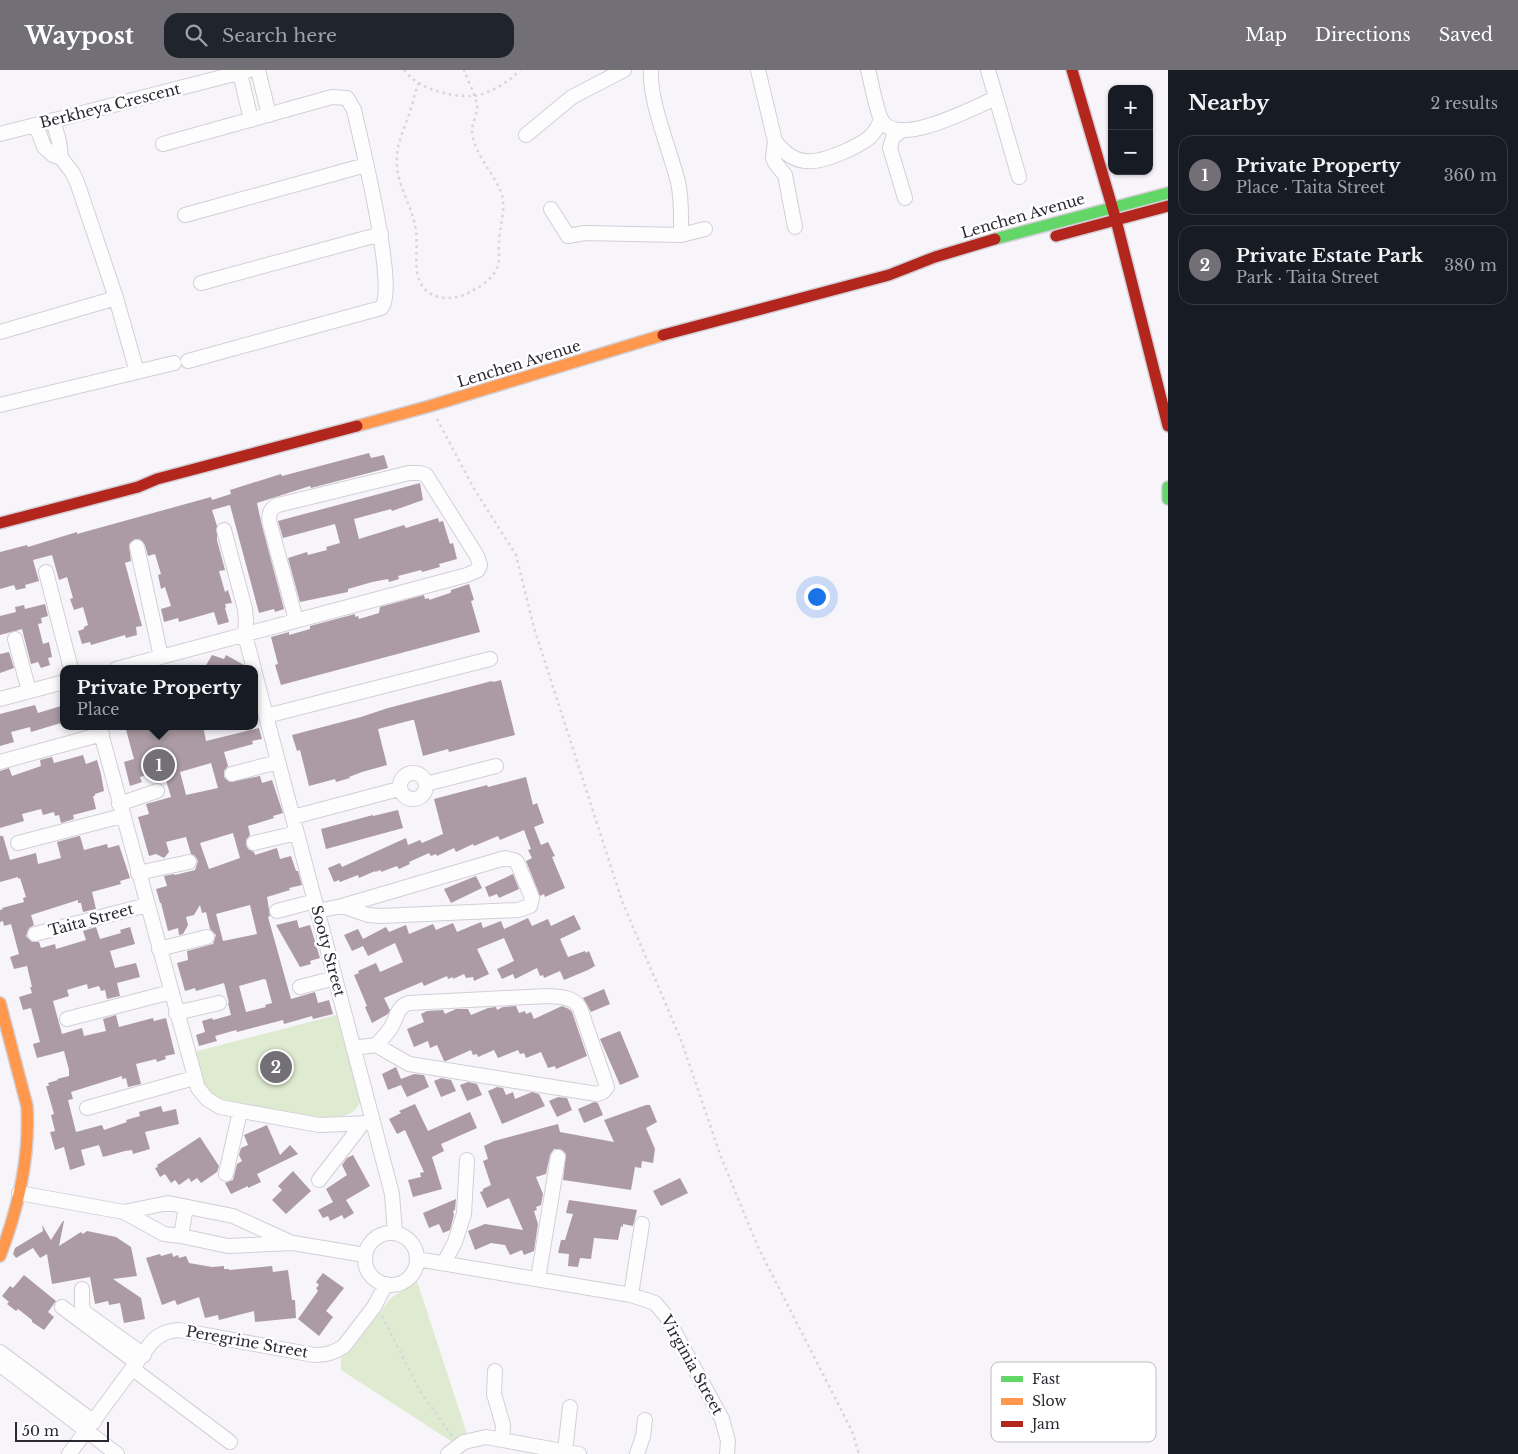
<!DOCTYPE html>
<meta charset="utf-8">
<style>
:root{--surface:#171b24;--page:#20242c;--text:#f1f3f6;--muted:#9ea1a6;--line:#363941;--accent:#736f77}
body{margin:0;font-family:"Libre Baskerville",serif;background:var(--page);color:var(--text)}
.controls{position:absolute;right:15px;top:15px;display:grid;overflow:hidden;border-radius:10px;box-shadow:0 1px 4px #0004}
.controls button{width:45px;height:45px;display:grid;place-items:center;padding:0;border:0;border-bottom:1px solid var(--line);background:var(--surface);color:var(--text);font:25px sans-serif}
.scale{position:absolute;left:15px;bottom:12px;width:94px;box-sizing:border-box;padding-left:5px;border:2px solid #2c2730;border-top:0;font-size:14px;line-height:18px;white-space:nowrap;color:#2c2730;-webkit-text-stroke:4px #fff;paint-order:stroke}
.you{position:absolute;left:816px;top:526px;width:18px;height:18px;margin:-12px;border:4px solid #fff;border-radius:50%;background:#1a73e8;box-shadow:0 0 0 8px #1a73e833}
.badge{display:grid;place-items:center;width:32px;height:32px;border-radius:50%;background:var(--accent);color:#fff;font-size:16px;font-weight:700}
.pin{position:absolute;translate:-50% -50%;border:2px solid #fff;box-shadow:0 1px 5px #0006}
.popup{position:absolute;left:60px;top:595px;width:198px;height:65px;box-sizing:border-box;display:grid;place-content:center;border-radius:10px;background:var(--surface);filter:drop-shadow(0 1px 4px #0005);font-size:16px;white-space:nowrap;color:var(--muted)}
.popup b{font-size:19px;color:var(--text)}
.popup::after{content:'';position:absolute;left:50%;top:100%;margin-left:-10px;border:10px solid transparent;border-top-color:var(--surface)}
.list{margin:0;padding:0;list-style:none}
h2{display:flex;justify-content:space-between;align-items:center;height:65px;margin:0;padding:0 20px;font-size:21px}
h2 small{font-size:16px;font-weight:400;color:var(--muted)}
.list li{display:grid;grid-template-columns:32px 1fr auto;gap:15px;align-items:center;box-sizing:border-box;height:80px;margin:0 10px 10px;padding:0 10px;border:1px solid var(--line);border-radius:15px}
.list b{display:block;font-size:19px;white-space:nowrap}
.list p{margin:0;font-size:16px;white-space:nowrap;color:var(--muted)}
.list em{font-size:16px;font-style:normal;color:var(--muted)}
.icon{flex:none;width:28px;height:28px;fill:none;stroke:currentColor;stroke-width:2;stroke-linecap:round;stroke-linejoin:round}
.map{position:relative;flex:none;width:1168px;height:1384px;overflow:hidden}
header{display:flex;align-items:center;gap:30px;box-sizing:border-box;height:70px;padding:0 25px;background:var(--accent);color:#fff}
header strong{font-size:24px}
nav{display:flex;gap:28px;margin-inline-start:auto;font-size:18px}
.search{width:350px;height:45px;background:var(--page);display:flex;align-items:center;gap:12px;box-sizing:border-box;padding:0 18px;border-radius:15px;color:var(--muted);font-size:19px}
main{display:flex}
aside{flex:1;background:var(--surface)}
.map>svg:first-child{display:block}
.green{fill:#dfebd0}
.building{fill:#ac9ba4;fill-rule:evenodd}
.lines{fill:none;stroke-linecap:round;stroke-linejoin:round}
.street-casing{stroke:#d2cfd6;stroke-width:16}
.fast-casing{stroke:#d2cfd6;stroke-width:14}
.slow-casing{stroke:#d2cfd6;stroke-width:14}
.jam-casing{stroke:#d2cfd6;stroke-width:14}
.path{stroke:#d6d5d7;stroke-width:2.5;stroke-dasharray:2.5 4;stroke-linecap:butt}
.street{stroke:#fefdfe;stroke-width:14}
.fast{stroke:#63d668;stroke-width:11}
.slow{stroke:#ff974d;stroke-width:11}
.jam{stroke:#b3261e;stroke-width:11}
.labels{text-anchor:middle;stroke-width:5;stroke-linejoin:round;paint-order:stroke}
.street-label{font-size:15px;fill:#2c2730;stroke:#fff}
.key{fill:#fff;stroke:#c0bec1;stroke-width:1}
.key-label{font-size:14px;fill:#2c2730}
</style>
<header>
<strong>Waypost</strong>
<div class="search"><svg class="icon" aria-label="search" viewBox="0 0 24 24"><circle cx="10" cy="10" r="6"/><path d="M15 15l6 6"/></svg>Search here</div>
<nav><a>Map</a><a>Directions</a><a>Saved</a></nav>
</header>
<main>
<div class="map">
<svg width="1168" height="1384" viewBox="0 0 1168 1384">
<rect width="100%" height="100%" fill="#f7f4fa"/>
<path class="green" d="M340,944L361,1030C356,1046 339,1048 325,1048L228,1031C202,1024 201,1005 194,982Z
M417,1211L468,1367L454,1373L341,1300V1286L352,1279L391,1228Z"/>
<path class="building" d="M369,383L371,388L384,385L388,398L311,418L310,416L257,433L262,456L284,539L275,542L274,539L259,543L230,435L212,440L217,456V470L225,500L219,501L225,522L228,520L232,533L225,534L226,537L225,538L229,552L218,555L214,542L179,552L178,548L164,552L161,539L171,536L165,517L161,519L158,505L161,504L155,484L148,486L145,475L139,469H135L129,474L131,491L125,493L142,556L136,557L137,565L126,568L125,565L91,575L90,572L82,574L78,561L84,559V557L88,555L83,537L74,540L70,529L73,528L67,507L59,510L52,485L33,490L39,511L25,515L26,518L16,520L14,515L0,519V482L27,475L28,477L77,462V464L211,427L212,430L231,424L230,420L281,404L282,406Z
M420,413L423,430L392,441L391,439L354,449L359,469L404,455L406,458L438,448L439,452L443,451L450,474L453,473L457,489L439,494L440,497L422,502L421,500L398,506L399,509L389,512L388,509L372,512L348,519V522L300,532L288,488L307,482L308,485L327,480L326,477L340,473L335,454L283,468L278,451Z
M469,514L474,530L471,531L480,562L281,615L275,595L278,594L271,567L289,562V565L310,559V556L355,544V547L358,546L359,549L379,543L380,537L424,525L425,529L429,528V530L450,523L451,522V520Z
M45,534L48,546L41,548L42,553L38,554L43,574L49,572L52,587L48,588L50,595L41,598L38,592L31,594L22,559L0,565V546L16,542L15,537L24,535L25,539Z
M9,582L14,598L0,603V584Z
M212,585L224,589L226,585L244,595L245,599H204Z
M501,610L515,665L449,682L448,679L423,686L414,650H412L378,659L387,695L362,702L349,707L350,708L336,712L335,709L309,716L300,680L297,681L292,665L361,647L388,638L492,611L493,612Z
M35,635L38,643L64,635V652L31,662L30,657L11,662L14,672L0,676V644Z
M125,656H203L206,671L259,658L262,669L252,671L253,674L224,682L228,696L224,701V707L230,712L260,706L262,713L272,710L283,743L273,746L274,748L248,756L250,765L246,770V775L248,779L254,782L255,785L277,778L280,789L291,786L296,801H298L302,815L289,818L290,820L267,827L270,846L268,847L291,929L315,922L318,933L329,930L333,944L313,949L312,946L284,954L283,950L237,962L236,960L215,966L217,971L199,976L196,965L205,962L202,951L212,948L213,950L231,945L228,933H229L224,913L196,921L195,918L185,921L177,893L188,890L187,881L213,874L216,865L210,859L206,842L202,843L200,835L194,845L186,847L188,855L183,864L179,865L178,858L168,861L161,833H160L156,819L167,816L164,806L174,804L175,805L195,800L198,791L195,786L191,784L186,767L166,772L169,782L164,788L156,784L149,786L138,747L149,744L146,734L171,727L163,700L140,707L142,712L130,716L124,692L134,689ZM211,693L218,718L186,725L180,702ZM233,763L240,788L209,799L200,773ZM250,835L257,864L223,871L216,844ZM264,909L266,910L272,933L265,935L266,937L246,942L239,916Z
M83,685L86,694L97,690L101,704L104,721L95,724V726H93L96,739L73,745L74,749L61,753L59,745L55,746L54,742L43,745L41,739L22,744L24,751L0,758V701L9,698L12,706L41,696L40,690L52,687L54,693Z
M526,707L533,735L537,733L544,753L534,757L541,775L548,772L555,786L552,787L565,818L545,827L544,824L540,826L526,791L532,788L528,780L531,779L524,760L500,770L498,766L474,776L473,774L456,782L454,778L437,786L436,784L431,786L429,783L409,792L410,794L399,799L397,796L381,802V800L375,802V801L359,808L358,805L340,812L339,810L334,812L328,798L340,793L342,797L406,768L408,775L420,770L422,773L443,764L434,729L487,715L488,717Z
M398,740L403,758L326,779L321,759L373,745V746Z
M0,766H3L10,790L36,783L38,794L61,788L57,772L79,766H80L84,780L107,774L108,778L119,775L130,808L120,811L121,814L92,822L96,839L83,842L81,833H78V830L31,845L34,855L29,858L26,866L32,872H39L41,878L55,874L56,879L86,870L83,861L96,857L100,869L121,863L120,860L130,857L135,874L110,881L115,898L136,893L140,907L117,913L120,926L107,929L105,920L101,921L99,916L88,919L87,914L67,920L69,926L53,931L62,964L82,958L84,966L106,961L103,949L116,945L119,957L153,948L154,951L166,948L175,984L165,986L166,989L157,992L156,989L136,994L141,1014L128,1017L126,1008L122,1009V1006L71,1022L73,1029L68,1030L76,1062L102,1055L104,1060L127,1052L126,1050L140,1046L139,1042L161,1036L163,1042L176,1039L179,1054L145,1062L150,1079L133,1084L132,1080L125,1081L103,1087L99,1075L81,1080L85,1095L70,1100L64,1077L55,1080L50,1062L55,1061L51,1045L54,1044L46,1016H49L48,1013L58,1010L57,1009L69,1006V1000L64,981L37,988L33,974L40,972L31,938L23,940L19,927L32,923L30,917H32L27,896L14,899L10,887L19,884L11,854L4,856L3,851L0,852V840L3,839L2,838L24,832L23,828L26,827L20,808L18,809V807L0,812Z
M513,804L519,819L499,828L497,824L489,827L485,817Z
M476,806L482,818L451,833L444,819Z
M574,845L581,859L560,869L568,887L585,881L586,883L589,881L595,896L588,900L564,910L560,901L544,908L543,905L540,906L537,898L515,909L513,904L502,909L497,899L514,891L504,868L477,879L489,904L474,911L473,907L466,908L464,904L453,909V907L448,909L447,906L424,916L422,912L384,928L390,940L388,944L372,953L365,937L367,936L354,905L359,903L358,901L376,893L380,902L403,892L395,873L368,886L363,876L352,881L344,865L358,859L363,869L386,857L389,862L406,855L409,864L433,854L436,860L453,853L457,862L481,852L483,858L501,851L504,859L528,848L532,856L548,849L551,856Z
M297,850L299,858L310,855L320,888L310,891L311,894L300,897L276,855Z
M604,919L610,934L591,942L583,928Z
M516,936L519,943L525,941L526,944L531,942L534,949L562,936L569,939L572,942L587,986L556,999L555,996L548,998L541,982L526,988L524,983L520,984L518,980L498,988L494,980L478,987L477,984L473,985L471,980L446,991H444L437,975L430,978L428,971L414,977L407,959L424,952L421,944L427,941L443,940L445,944L456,939H468L471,945L488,938L496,937L497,940L503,937Z
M620,961L639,1007L620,1015L600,969Z
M396,997L401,1009L414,1004L424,1005L429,1017L407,1027L401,1015L388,1020L382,1004Z
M441,1008L451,1010L456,1021L441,1027L434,1011Z
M468,1012L477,1014L482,1025L467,1031L460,1015Z
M497,1017L503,1018L506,1025L513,1022L515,1029L532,1022L539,1024L545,1036L502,1054L488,1021Z
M558,1027L567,1028L572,1040L557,1047L549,1031Z
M594,1032L598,1033L603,1045L584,1053L578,1039Z
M415,1034L428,1061L470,1042L477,1058L441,1074L444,1081L432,1087L442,1119L413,1127L408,1110L421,1107L420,1103L424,1102L405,1060L397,1064L389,1049L401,1043L399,1041Z
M646,1035H650L657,1052L646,1058L655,1079L653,1093L642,1091L641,1098L635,1097L631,1120L563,1110L566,1084L560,1079H554L550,1085L546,1104L536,1107L543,1124L541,1135L536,1137L537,1140L534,1141L538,1154L534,1181L524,1185L522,1180L510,1185L505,1175L491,1173L475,1180L468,1161L485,1154L523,1160L509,1128L487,1138L480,1122L483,1121V1119L491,1115L483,1091L488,1089L484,1076L494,1071L558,1054L560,1062L614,1072L604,1050Z
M267,1055L280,1085L290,1075L298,1084L257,1104L261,1112L248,1118V1116L231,1124L225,1113L233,1110L237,1094L242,1091L239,1085L241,1078L248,1075L244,1065Z
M200,1067L219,1096L217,1102L201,1113L197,1108L191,1112L189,1108L179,1115L175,1110L171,1113L165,1104L160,1107L155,1098L158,1097L157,1095Z
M353,1085L370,1116L346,1130L354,1143L344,1149L342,1145L330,1151L328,1146L323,1148L318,1140L333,1132L326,1119L347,1105L342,1095L347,1088Z
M293,1101L311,1121L286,1144L272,1130L282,1120L278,1116Z
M680,1108L688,1123L661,1136L653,1121Z
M456,1129L455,1140L453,1141L454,1145L450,1160L443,1163L439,1154L429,1158L423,1143Z
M569,1130L637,1140L633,1156L623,1154V1157L621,1156L618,1170L594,1168L591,1189L580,1188L578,1197L568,1196L569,1184L558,1183L561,1170H565L573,1144L566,1143Z
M63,1151H64L59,1176L81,1162L83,1164L87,1161L116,1167L131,1177L137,1206L113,1209L141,1228L145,1249L124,1253L120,1233L109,1235L108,1231L95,1234L90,1207L52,1214L47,1184L40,1188L33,1178L16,1188L13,1184L15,1178L43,1161L42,1155L51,1170Z
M172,1183L173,1187L178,1185L179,1188L186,1186L189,1193L212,1197L224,1196V1199H229V1200L272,1196L273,1202L288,1200L292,1230H295L296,1248L255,1252L254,1241L219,1250L218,1245L205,1248L199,1227L177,1235L175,1230L162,1235L146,1188L160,1184L161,1186Z
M323,1203L344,1218L326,1241L333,1247L319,1266L298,1249L318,1221L316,1218L319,1215L316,1212Z
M24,1205L56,1231L48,1242L54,1247L44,1260L32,1252V1250L18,1239L16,1241L7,1234L9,1232L2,1226L10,1216L13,1218Z"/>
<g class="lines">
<g class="street-casing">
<path id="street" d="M258,0L269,45
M651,0C649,31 670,80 678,112C682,130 681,147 681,165
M758,0L775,71L773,88L776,94L785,105L795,157
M868,0C872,14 875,36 881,49C896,80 974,37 996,28
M988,0L1019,107
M240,3L251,50
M53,50L59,71L61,88
M36,55L44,77L53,85L61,88L72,102L77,112L116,228L137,302
M901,61L893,67L890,78L905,128
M0,64L250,0
M526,65L572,27L624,0
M775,71C796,100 819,93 848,80C864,72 875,67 881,49
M163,74L332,27L347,28L354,40C360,67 399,223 381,238L188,291
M551,139L568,166L585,163L681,165L705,159
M185,145L366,95
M201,213L381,164
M0,262L116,228
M0,335L174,293
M224,460L245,539L246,551L245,565L254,599
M137,477L161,587
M46,502L71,599
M15,569L29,621
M116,599L467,505L478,500L480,495L477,486L426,405L420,403H409L278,435C269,439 268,445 270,454L296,550
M254,600L392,1124L395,1163
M0,629L64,612
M266,646L490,589
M99,656L198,1018L207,1029L220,1037L319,1055L373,1053
M0,692L102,664
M400 716a13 13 0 1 1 26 0a13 13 0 1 1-26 0Z
M232,704L278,692
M426,714L496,696
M119,734L157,721
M293,747L399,719
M18,773L122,746
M254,773L297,763
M138,803L189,792
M277,841L315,831
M317,841L342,836L505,788L514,790L517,792L532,828L530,836L518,840L381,846L368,845L342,836
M35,864L147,835
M159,879L207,867
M300,917L335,908
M176,943L219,933
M67,949L171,922
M353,978L376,975L409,994L597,1024L603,1022L607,1017L580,938C573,926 559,927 547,926L409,933C396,937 397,949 390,959C386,965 381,970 376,975
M87,1038L194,1008
M226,1104L240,1041
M319,1110L363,1053
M19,1123L124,1142L164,1164L181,1166L228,1176L293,1173L365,1185
M124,1142L168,1133L233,1146L290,1172
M365 1189a26 26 0 1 1 52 0a26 26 0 1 1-52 0Z
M181,1166L186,1137
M417,1189L631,1225L655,1233L666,1246L722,1349L728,1371L727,1384
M444,1193L455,1172L464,1144L467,1090
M538,1209L558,1087
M82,1219V1236L84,1242L144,1285
M631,1225L642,1154
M62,1237L137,1293
M0,1282L94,1352
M3,1297L117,1384
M133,1299L230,1372
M495,1301L494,1324L503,1355L502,1370
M565,1381L570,1337
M69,1384L151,1273C159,1264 167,1261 179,1260L314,1285C326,1285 334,1283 344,1276L374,1237L386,1214
M448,1384L464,1372L486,1367L579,1384
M637,1384L643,1366L645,1350"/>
</g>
<g class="fast-casing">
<path id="fast" d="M995,169L1168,123
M1168,417V429"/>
</g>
<g class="slow-casing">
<path id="slow" d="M357,356L430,336L663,265
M0,933L27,1036C30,1086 18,1139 0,1186"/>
</g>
<g class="jam-casing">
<path id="jam" d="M1072,0L1116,150L1168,356
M1056,166L1168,136
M663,265L889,205L935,187L995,169
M0,453L138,417L157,409L357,356"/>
</g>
<path class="path" d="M404,0C418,19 450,27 472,26C488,25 510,11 520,0
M419,13C415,21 414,29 411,38C407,53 398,69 397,85C394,113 413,135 416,161C419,181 410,208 428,222C441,231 457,229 470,222C480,217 491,210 496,200C501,192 498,183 499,174C499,158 507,138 501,122C493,103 478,88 473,68C469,55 478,47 477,35C475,24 468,11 464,0
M437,349L473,417L516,485L534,558L622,831L681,970L721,1087L758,1177L852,1361L859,1384
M382,1246L420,1321L452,1366"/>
<use href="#street" class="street"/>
<use href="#fast" class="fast"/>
<use href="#slow" class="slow"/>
<use href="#jam" class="jam"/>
</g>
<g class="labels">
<g class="street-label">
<text transform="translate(110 36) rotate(-14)" y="5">Berkheya Crescent</text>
<text transform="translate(1023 146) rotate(-16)" y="5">Lenchen Avenue</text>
<text transform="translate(519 294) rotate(-17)" y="5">Lenchen Avenue</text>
<text transform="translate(91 850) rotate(-15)" y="5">Taita Street</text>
<text transform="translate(328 881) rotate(75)" y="5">Sooty Street</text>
<text transform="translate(247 1272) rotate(10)" y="5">Peregrine Street</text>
<text transform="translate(692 1295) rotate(61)" y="5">Virginia Street</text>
</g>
</g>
<rect x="991" y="1292" width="165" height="80" rx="8" class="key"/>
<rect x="1001" y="1306" width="22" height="6" fill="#63d668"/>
<rect x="1001" y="1328" width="22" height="7" fill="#ff974d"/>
<rect x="1001" y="1351" width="22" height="6" fill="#b3261e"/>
<g class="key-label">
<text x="1032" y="1314">Fast</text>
<text x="1032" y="1336">Slow</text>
<text x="1032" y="1359">Jam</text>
</g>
</svg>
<div class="controls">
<button>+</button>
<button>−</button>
</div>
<div class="scale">50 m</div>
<div class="you"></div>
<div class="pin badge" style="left:159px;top:695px">1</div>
<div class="popup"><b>Private Property</b>Place</div>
<div class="pin badge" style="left:276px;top:997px">2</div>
</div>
<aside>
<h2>Nearby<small>2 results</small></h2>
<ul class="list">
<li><span class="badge">1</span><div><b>Private Property</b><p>Place · Taita Street</p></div><em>360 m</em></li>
<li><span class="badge">2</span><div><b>Private Estate Park</b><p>Park · Taita Street</p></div><em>380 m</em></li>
</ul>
</aside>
</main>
